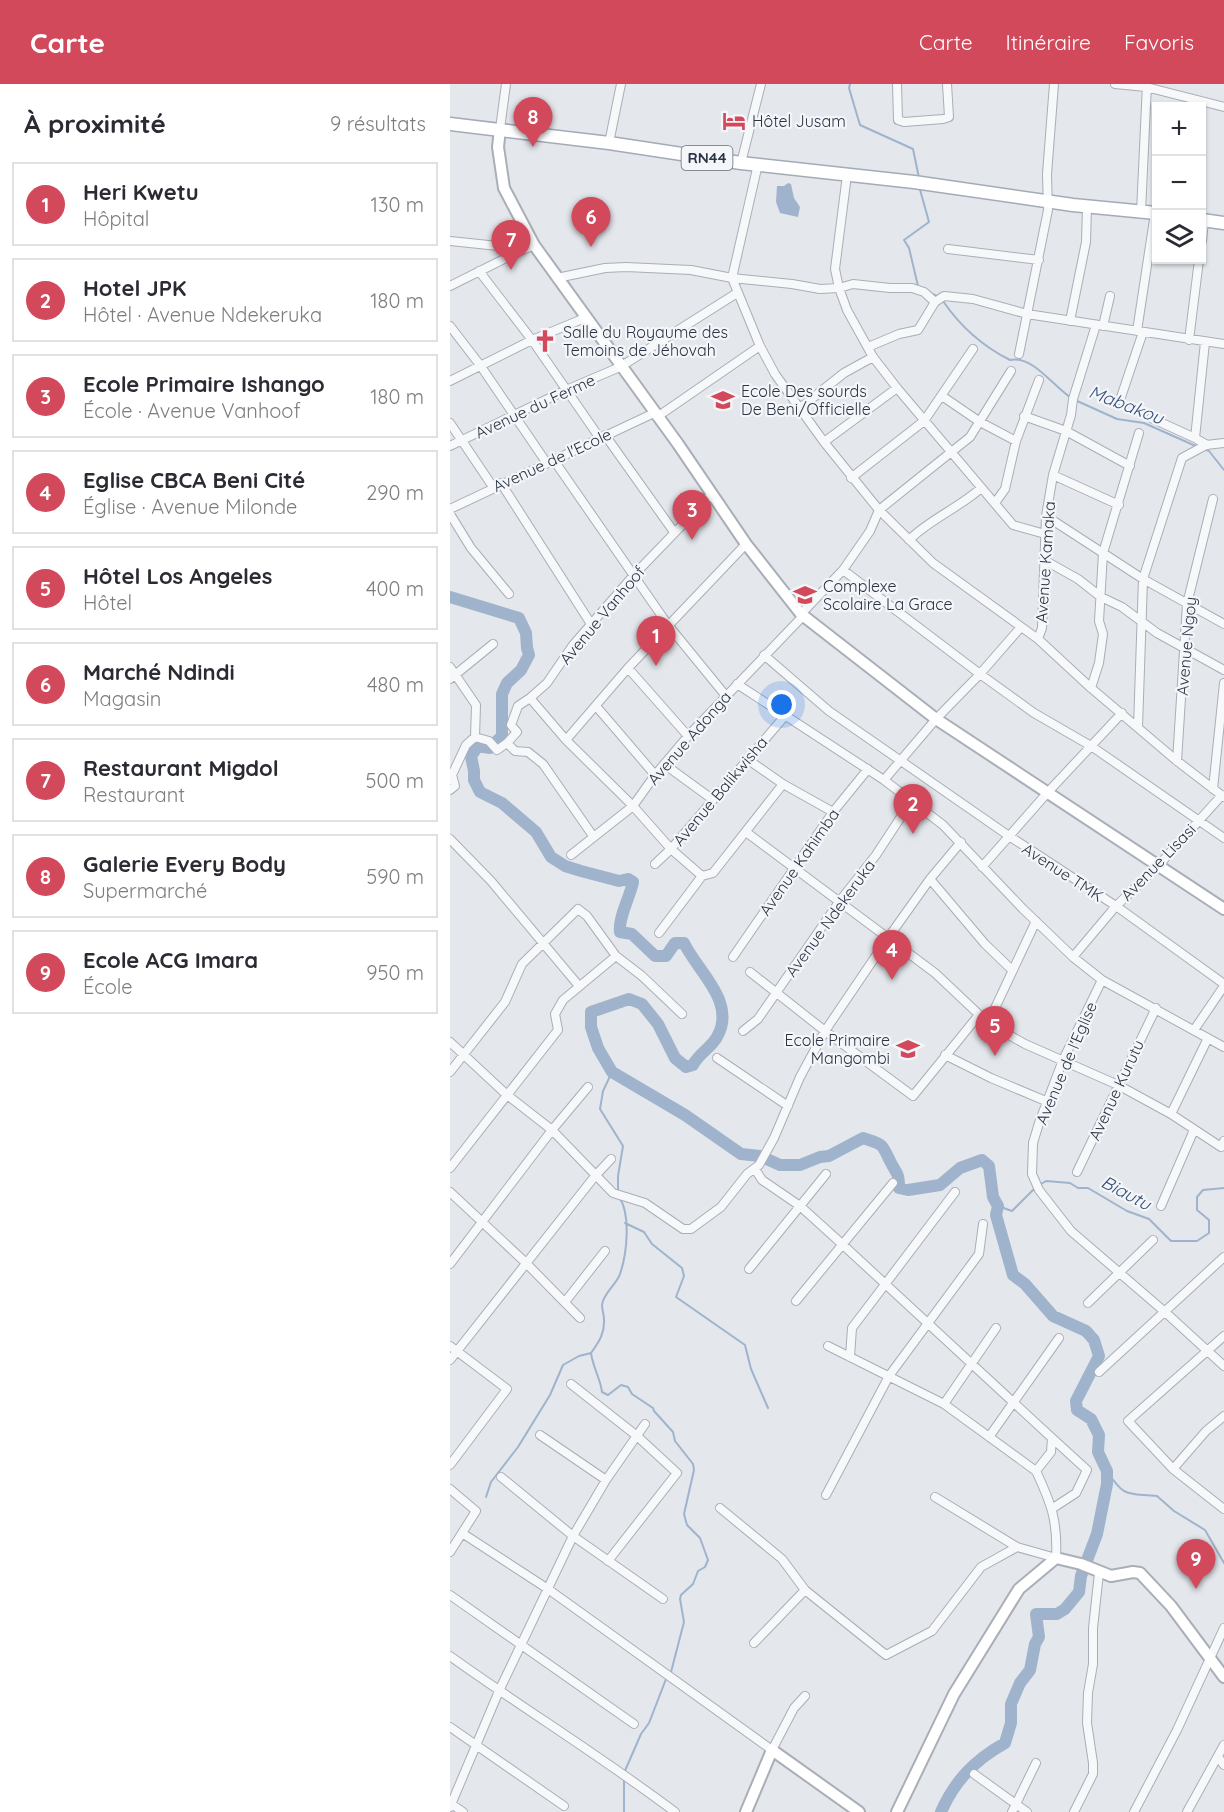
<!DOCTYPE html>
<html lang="fr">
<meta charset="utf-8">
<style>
:root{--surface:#fff;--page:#f2f2f3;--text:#2b2b33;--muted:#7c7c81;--line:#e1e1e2;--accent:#d1495b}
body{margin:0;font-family:Quicksand,sans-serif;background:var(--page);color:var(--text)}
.controls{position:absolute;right:18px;top:18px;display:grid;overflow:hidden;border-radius:0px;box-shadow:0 2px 4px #0004}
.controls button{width:54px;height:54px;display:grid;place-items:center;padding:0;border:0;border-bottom:2px solid var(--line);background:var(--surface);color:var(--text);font:30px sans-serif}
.you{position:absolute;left:332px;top:621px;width:21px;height:21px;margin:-15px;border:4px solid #fff;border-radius:50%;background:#1a73e8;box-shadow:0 0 0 9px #1a73e833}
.badge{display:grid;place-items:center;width:39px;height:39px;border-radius:50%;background:var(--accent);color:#fff;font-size:20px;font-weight:700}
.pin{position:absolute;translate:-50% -50px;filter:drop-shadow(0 2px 3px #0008)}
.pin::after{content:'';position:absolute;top:32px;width:21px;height:18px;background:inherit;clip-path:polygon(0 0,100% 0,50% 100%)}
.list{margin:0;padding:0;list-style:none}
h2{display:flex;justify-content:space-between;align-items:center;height:78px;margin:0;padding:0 24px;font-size:26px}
h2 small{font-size:20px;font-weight:400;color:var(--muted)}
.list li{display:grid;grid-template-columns:39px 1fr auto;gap:18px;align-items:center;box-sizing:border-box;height:84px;margin:0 12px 12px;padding:0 12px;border:2px solid var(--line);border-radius:0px}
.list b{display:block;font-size:22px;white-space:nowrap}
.list p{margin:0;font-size:20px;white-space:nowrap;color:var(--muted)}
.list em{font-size:20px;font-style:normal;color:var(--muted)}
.icon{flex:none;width:33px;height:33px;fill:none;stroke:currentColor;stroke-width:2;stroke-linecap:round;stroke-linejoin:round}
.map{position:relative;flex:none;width:774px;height:1728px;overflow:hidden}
header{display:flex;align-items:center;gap:36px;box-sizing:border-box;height:84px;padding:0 30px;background:var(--accent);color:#fff}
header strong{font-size:28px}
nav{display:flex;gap:33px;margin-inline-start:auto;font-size:21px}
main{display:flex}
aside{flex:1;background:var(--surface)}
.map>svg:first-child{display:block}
.water{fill:#9fb4cc}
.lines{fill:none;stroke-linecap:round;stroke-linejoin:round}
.stream{stroke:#9fb4cc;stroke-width:2}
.river{stroke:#9fb4cc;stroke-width:12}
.street-casing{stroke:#a9aeb7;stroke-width:10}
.secondary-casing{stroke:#a9aeb7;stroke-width:14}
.primary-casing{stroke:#a3abb8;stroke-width:15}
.street{stroke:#f7f8fa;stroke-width:8}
.secondary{stroke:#fff;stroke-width:10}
.primary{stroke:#fff;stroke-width:12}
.labels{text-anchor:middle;stroke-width:4.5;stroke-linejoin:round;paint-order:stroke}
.shield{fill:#f4f6f9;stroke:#676e7b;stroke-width:1.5}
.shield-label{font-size:15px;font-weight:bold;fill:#2b3445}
.poi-label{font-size:16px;fill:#2b3445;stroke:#f4f6f9;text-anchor:start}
.street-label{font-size:16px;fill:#2b3445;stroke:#f4f6f9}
.water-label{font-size:18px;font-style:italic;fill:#34527a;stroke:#f4f6f9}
</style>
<header>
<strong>Carte</strong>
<nav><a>Carte</a><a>Itinéraire</a><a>Favoris</a></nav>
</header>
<main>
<aside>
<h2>À proximité<small>9 résultats</small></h2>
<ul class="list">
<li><span class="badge">1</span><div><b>Heri Kwetu</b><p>Hôpital</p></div><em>130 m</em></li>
<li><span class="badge">2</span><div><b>Hotel JPK</b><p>Hôtel · Avenue Ndekeruka</p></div><em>180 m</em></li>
<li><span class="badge">3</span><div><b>Ecole Primaire Ishango</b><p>École · Avenue Vanhoof</p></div><em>180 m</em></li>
<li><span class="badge">4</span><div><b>Eglise CBCA Beni Cité</b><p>Église · Avenue Milonde</p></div><em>290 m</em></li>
<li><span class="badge">5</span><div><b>Hôtel Los Angeles</b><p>Hôtel</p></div><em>400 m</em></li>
<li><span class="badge">6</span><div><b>Marché Ndindi</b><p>Magasin</p></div><em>480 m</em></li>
<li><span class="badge">7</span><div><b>Restaurant Migdol</b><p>Restaurant</p></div><em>500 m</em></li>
<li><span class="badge">8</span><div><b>Galerie Every Body</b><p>Supermarché</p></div><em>590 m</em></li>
<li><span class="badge">9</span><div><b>Ecole ACG Imara</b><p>École</p></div><em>950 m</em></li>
</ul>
</aside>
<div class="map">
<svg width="774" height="1728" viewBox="0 0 774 1728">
<rect width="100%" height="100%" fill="#e4e7ec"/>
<path class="water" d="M338,99L341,100L344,114L350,123L348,133L330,129L326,118L327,102H334Z"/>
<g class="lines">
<path class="stream" d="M400,0L399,4L410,41L463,65L469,94
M468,202L459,164L454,156L479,138L469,102
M478,208L489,213
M493,217C510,242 532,262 560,276C582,271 602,301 620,313
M625,316L667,335L694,339L748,363
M754,365L759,367L774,386
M162,988L153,1007L150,1025L173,1062L168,1092V1108
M169,1113C181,1130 177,1170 170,1190C167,1200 153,1209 152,1221C152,1226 154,1231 154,1235C155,1249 149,1258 141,1269C143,1284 150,1293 152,1308L158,1311L171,1301L178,1303L182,1310L203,1324L204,1327L223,1348L225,1357L243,1380L244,1386L234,1430L237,1441L250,1454L258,1476L255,1483L248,1487L243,1500L231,1511L230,1515L234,1538L221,1588
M548,1122L562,1127L586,1103L596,1097L620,1099L628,1104H638L677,1127L699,1135L721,1157H747L759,1149V1136L747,1126V1113L753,1106L774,1104
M175,1139L194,1148L202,1160L232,1184L234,1192L226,1213L295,1261L301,1285L318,1324
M657,1387C675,1415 678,1409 707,1412L724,1427L755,1446L774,1479
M36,1413L41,1398L68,1363L100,1311L113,1281L129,1272L141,1269
M174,1689L191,1650L199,1639L216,1595
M174,1728V1695"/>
<path class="river" d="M0,513L69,534L76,549L77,564L79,571L71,586L57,599L52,610V652L40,664L28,662L21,672L24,687V696L30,708L52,719L86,748L101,773L115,782L131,787L169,797L178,795L183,798C180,813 168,834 170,848L182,850L205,872H216L225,859H234C248,888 287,918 267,953C261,964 249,969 243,981L236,983L225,974L208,940L192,920L179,915L141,928V943L148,964L162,988L235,1031L291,1070L310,1072L330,1081H350L370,1073L379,1072L413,1054C433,1061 431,1058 440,1077C447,1091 449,1088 449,1104L458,1106L490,1101L510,1084L532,1076L539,1082L543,1113L548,1122L546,1131L563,1191L575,1200L603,1232L636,1247L644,1256L649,1272L626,1317L627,1326L641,1335L649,1351L648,1368L657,1387V1400L647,1450L631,1492L629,1508L615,1525L607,1530H586L589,1553L585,1560L580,1586L570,1599L561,1620V1639L555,1659C525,1676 505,1696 491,1728"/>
<g class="street-casing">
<path id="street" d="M447,0L448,36L454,38L493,35L499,33L497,0
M665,0L696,3L774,23
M50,45L56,0
M159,59L171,0
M291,79L311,0
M308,80L282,194L310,262L325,290L374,358L429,426L483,479L588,555L641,604L727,677L774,713
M397,91L385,185L389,204L397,226L423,273L447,304L563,441L595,450
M691,128L697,0
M0,157L48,162L64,170L84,161
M752,157L754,136
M498,165L589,176
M29,187L82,256L149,353
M107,194L155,184L176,183L241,186L282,194L342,200L370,205L389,204L403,200L440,204H462L474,208L485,218L494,212L523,215L577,230L774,260
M0,202L64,170
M620,237L636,158L637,123
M0,242L30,281L96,378
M653,242L660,212
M687,247L705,129
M739,256L749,176
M755,258L745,354L757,361
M418,263L449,250L468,246L485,218
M569,270L598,126L597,90L604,0
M0,297L82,256L137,233
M492,312L530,338L566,357
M670,316L693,248
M350,324L394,289L423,273
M574,332L616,347L680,382
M207,333L310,262
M701,334L745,354
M0,339L43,403
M155,351L224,448
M374,358L447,304
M0,362L116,306L170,283L287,209
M103,375L218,541L276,612
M603,391L669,421
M401,394L474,337L523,265
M51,399L141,540
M545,419L555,405L566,357L589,296
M0,425L204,329
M0,430L21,464L59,510
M596,432L693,495L774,540
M459,456C480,435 509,424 531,404
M594,476L628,495L651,513L672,523L707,549L774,586
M393,486L530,590L584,629L641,662L774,754
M351,530L393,486L420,447L429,426L520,353L561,287
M588,555L592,544L596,432L603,391L621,331L623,315L646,241
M314,571L379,627L559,752L666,822L774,900
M0,583L26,621L25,653
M178,584L238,652
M0,595L43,560
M287,600L434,696L493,741L573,825L623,873L652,896L774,963
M641,604L649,579L653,550L649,537L653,469L689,349
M80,614L116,656L183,722L221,765L252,792L209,849
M146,622L205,691
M688,643L693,495L732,374L756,361L774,359
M116,656L178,584L296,460
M57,659L65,667L78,668L93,680L143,752
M297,675L333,700L383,728
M727,677L737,520L763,415
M214,680L262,715
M434,696L486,635L530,590L571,543
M763,705L774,599
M0,706L5,702L2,691L16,661L25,653L39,657L47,666L57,659L67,648L61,641L68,622L80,614L97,599L123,561L183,492L262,410
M296,748L485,889L538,939L575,960L668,1001L721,1030L771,1063L774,1057
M0,755L41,797L129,902
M121,771L183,722L205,691L238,652L353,532
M205,780L221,765L334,633
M532,783L598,708L672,629
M252,792L263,789L333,700
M480,795L535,860L562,886
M283,873L383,728L418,685
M623,873L666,822L708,782L772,711
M300,888L375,947L463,1012L528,932
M652,896L613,976L589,1039L583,1059L582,1090L589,1106L621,1147L715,1228L774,1282
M538,939L586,837
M744,946L774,902
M293,947L308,935L389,818L426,771L462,716
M0,958L57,1011L102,1046L163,1109L195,1119L233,1145H241L271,1123L297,1090L309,1081L324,1054L350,993L375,947L438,854L480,795L511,758
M495,971L541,994L598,1018
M267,974L338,1022
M0,988L55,918L72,880L128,825L137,832L166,872L192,892L232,930
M721,1030L758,954
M0,1084L108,946L105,930L113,916L166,872
M627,1088L706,924
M0,1108L76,1179L130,1234
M711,1122L744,1046
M0,1180L102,1046L138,1003
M299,1185L376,1090
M346,1217L443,1099
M115,1218L155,1167
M638,1219L703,1156
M774,1252L678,1337L723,1385L774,1425
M0,1262L57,1305L0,1381
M378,1262L494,1320L586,1387
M400,1273L402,1244L505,1108
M0,1276L145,1092L161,1075
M649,1288L774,1173
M121,1300L187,1352L227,1389L158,1477
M494,1320L546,1244
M90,1351L156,1396
M539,1353L609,1254
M602,1354L637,1386L626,1409L603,1424
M723,1385L756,1347L774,1332
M51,1393L123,1452L213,1515
M0,1405L26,1427L0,1468
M376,1411L439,1292L529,1170L533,1140
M485,1413L567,1463
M270,1424L332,1475L355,1506L436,1571L482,1547L531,1483L567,1463L606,1474C608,1437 601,1419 586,1387L601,1368L602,1354L392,1160L350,1122L312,1096L305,1085
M12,1449L98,1505L322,1666L344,1624L355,1612
M0,1511L184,1640
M304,1559L355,1506
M0,1572C74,1625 152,1673 225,1728
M0,1643L114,1722
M768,1673L774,1681
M524,1690L577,1728
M0,1719L13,1728
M0,1723L49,1607L123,1452L156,1396L195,1340
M562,1728L586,1679
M624,1728L643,1690V1679L637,1639L638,1609L643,1580V1544L649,1489
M684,1728L727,1646L774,1544
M737,1728L774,1661"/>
</g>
<g class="secondary-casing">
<path id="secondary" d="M50,45L48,63L54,104L84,161L228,360L296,460L351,530L486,635L774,825
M296,1728L322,1666L409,1728
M447,1728L504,1610L569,1505L606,1474L631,1480L661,1492L683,1488L690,1489L721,1522L774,1593"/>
</g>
<g class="primary-casing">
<path id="primary" d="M0,40L159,59L291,79L464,98L623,121L706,129
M752,136L774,139"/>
</g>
<use href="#street" class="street"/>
<use href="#secondary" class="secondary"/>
<use href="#primary" class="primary"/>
</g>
<defs>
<g id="hotel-bare" transform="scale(1.8)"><path d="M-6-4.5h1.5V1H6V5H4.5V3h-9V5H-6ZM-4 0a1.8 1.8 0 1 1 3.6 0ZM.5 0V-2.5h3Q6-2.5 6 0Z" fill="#d1495b" stroke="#f4f6f9" stroke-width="2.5" paint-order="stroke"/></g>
<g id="church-bare" transform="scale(1.8)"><path d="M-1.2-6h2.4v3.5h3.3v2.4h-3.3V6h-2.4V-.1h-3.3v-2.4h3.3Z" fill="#d1495b" stroke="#f4f6f9" stroke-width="2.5" paint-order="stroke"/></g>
<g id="school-bare" transform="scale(1.8)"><path d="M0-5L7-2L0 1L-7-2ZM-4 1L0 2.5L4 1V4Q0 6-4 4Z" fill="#d1495b" stroke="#f4f6f9" stroke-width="2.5" paint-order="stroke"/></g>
</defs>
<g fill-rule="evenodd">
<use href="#hotel-bare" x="284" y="37"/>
<use href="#church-bare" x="95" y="257"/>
<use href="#school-bare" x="273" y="316"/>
<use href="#school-bare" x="355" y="511"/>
<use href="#school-bare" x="458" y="965"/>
</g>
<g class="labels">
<rect class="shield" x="231.5" y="62" width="51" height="24" rx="4.5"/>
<g class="shield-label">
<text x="257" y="79">RN44</text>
</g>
<g class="poi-label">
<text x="302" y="43">Hôtel Jusam</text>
<text x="113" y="254">Salle du Royaume des<tspan x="113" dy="18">Temoins de Jéhovah</tspan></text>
<text x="291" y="313">Ecole Des sourds<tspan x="291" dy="18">De Beni/Officielle</tspan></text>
<text x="373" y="508">Complexe<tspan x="373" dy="18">Scolaire La Grace</tspan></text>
<text x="440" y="962" text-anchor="end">Ecole Primaire<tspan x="440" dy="18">Mangombi</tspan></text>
</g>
<g class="street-label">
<text transform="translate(85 322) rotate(-25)" y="6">Avenue du Ferme</text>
<text transform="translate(102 376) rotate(-25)" y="6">Avenue de l'Ecole</text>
<text transform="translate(595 478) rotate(-86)" y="6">Avenue Kamaka</text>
<text transform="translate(152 531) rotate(-50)" y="6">Avenue Vanhoof</text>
<text transform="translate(736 562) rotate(-85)" y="6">Avenue Ngoy</text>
<text transform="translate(239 654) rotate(-49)" y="6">Avenue Adonga</text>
<text transform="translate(270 707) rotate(-50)" y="6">Avenue Balikwisha</text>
<text transform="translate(349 778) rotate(-55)" y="6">Avenue Kahimba</text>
<text transform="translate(708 778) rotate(-46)" y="6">Avenue Lisasi</text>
<text transform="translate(613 788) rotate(33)" y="6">Avenue TMK</text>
<text transform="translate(380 834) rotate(-54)" y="6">Avenue Ndekeruka</text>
<text transform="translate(616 979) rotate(-67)" y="6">Avenue de l'Eglise</text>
<text transform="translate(666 1006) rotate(-65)" y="6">Avenue Kurutu</text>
</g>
<g class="water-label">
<text transform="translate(676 321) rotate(21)" y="6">Mabakou</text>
<text transform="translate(676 1109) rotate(28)" y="6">Biautu</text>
</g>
</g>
</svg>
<div class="controls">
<button>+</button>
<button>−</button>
<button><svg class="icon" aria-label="layers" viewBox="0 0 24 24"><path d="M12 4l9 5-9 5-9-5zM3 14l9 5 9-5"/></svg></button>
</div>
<div class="you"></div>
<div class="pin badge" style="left:206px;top:582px">1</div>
<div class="pin badge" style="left:463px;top:750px">2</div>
<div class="pin badge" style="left:242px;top:456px">3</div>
<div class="pin badge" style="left:442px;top:896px">4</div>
<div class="pin badge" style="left:545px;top:972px">5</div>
<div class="pin badge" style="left:141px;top:163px">6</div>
<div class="pin badge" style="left:61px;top:186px">7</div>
<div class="pin badge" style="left:83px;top:63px">8</div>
<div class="pin badge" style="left:746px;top:1505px">9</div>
</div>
</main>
